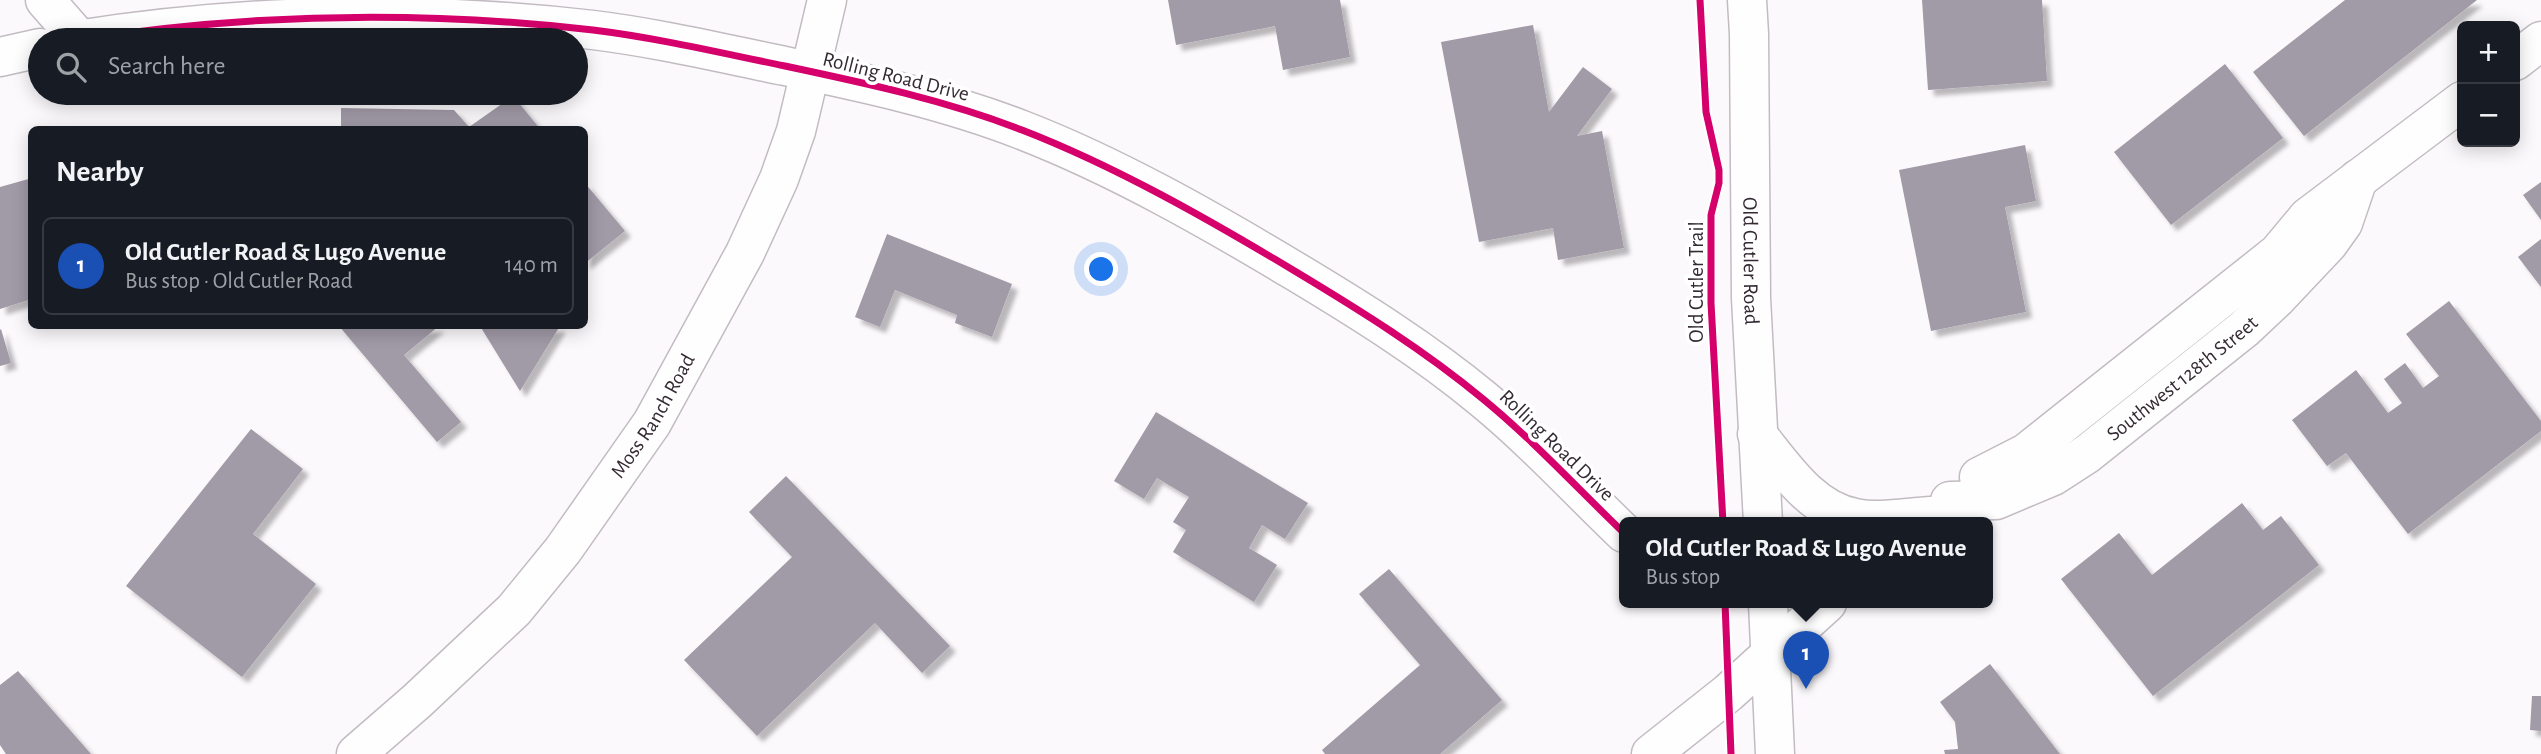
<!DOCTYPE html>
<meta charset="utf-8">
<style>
:root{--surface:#171b24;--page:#242831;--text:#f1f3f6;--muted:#9ea1a6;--line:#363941;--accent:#7a7279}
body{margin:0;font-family:"Alegreya Sans",sans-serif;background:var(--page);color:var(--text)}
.controls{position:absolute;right:21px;top:21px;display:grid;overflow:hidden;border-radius:10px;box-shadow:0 4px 18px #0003}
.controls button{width:63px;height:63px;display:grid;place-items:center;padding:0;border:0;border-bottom:2px solid var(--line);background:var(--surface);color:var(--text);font:35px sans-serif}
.you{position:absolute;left:1102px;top:270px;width:24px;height:24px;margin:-18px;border:5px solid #fff;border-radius:50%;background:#1a73e8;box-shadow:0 0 0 10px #1a73e833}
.badge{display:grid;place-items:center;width:46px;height:46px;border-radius:50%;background:var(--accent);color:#fff;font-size:23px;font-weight:700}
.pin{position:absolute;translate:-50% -58px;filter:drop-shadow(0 2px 4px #0008)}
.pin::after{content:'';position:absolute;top:37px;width:24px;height:21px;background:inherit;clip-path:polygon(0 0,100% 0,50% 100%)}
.popup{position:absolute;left:1619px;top:517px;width:374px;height:91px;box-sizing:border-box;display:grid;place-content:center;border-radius:10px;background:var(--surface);filter:drop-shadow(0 2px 5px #0005);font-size:23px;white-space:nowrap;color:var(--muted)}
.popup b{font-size:26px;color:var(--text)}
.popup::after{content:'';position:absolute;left:50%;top:100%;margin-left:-14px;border:14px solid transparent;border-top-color:var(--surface)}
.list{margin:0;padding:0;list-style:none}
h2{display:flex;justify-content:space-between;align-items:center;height:91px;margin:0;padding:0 28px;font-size:30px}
h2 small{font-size:23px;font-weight:400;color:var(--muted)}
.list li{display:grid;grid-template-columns:46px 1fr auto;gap:21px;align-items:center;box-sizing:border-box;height:98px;margin:0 14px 14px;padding:0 14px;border:2px solid var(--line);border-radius:10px}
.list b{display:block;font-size:26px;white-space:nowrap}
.list p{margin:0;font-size:23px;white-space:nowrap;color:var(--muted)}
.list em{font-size:23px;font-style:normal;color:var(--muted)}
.icon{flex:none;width:38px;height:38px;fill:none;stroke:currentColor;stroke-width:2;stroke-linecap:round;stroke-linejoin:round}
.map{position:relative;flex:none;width:2541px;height:754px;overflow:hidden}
.search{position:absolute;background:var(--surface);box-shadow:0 4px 18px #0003;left:28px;top:28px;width:560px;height:77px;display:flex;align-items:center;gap:18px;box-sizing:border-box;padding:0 24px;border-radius:38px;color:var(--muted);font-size:26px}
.panel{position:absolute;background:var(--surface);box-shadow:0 4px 18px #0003;left:28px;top:126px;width:560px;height:203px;border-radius:10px}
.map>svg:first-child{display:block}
.building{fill:#a19aa7;filter:url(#shadow)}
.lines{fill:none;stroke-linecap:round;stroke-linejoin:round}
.street-casing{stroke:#c2bcc2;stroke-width:41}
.secondary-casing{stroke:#c2bcc2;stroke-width:41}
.street{stroke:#fffeff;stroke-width:38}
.secondary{stroke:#fffeff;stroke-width:38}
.cycleway-casing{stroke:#fff;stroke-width:11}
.cycleway{stroke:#d6006c;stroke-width:7}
.labels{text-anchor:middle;stroke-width:7;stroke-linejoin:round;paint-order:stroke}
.street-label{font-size:21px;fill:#342a33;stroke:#fff}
</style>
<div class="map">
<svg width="2541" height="754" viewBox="0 0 2541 754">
<defs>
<filter id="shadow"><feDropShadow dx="6" dy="6" stdDeviation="2" flood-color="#0004"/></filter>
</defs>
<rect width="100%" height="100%" fill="#fcf9fc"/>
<path class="building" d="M1168,0H1340L1350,57L1283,70L1275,26L1176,45Z
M1922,0H2042L2047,81L1928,90Z
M2345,0H2477L2304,136L2253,72Z
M1533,25L1549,112L1583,67L1612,89L1577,136L1602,131L1624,248L1558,260L1553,228L1479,242L1441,42Z
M2225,64L2283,138L2171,225L2114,152Z
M513,96L541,130H341V108L454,110L469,127Z
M2025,145L2036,201L2005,207L2026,312L1931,331L1899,170Z
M32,178V299L0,309V187Z
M584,182L625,231L584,264Z
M2541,182V220L2523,195Z
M887,234L1012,284L992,337L955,323L957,315L895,290L880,327L855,317Z
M2541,239V287L2518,257Z
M2449,301L2541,421V431L2408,534L2346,453L2327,466L2292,420L2356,370L2388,413L2402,403L2384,379L2405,363L2423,388L2439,376L2406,334Z
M339,326H439L404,355L461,422L437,442Z
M480,326H560L520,391Z
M1,329L11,363L0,366V330Z
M1156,412L1308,503L1285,539L1262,525L1249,548L1277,565L1254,602L1173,552L1186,530L1173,522L1189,497L1157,478L1144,499L1114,481Z
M251,429L303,469L253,534L316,584L242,677L126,586Z
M786,476L950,646L922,673L875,623L757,736L684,660L792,557L749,512Z
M2242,503L2263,530L2281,516L2319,565L2153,696L2061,579L2119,533L2152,575Z
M1389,569L1502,700L1440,754H1325L1322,750L1420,665L1359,594Z
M1990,664L2060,754H1945L1944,750L1958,749L1955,722L1940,702Z
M18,671L91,754H6L0,745V685Z
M2532,696H2541V731L2530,730Z"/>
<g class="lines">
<g class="street-casing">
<g id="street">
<path d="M45,0L80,40"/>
<path d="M77,40C250,13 419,10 593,30C658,38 721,53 785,66C865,83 945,100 1022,130C1115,166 1208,219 1293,270C1358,309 1424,350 1483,399C1533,440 1577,488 1624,533"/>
<path d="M0,57L40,48"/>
<path d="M2515,61L2541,41"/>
<path d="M1979,477L2026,453L2278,253L2308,217L2462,101"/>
<path id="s1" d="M1950,501L1996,500L2053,476L2087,454L2244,329L2277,298L2328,244L2343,223L2358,179"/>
<path d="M1772,653L1827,603"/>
<path id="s2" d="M356,754L417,701L514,610L563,550L652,423L745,253L779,179L796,131L827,0"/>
</g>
</g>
<g class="secondary-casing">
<g id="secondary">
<path id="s3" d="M1747,0L1749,34L1751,298L1763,523"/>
<path d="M1757,434C1784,467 1811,510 1855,518C1879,523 1907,517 1931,516"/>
<path d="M1768,603L1775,754"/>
<path d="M1651,754L1728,693L1772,653"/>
</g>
</g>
<use href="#street" class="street"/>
<use href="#secondary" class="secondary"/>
<g class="cycleway-casing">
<path id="cycleway" d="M1700,0L1706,112L1719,170V183L1711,215V303L1723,523
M77,40C250,13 419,10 593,30C658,38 721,53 785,66C865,83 945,100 1022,130C1115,166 1208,219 1293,270C1358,309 1424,350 1483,399C1533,440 1577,488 1624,533
M1725,603L1731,754"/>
</g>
<use href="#cycleway" class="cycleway"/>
</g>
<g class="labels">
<g class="street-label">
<text transform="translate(896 76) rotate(14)" y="7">Rolling Road Drive</text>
<text dy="7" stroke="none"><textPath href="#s3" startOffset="261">Old Cutler Road</textPath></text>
<text transform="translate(1696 282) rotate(-90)" y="7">Old Cutler Trail</text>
<text dy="7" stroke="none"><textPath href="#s1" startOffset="270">Southwest 128th Street</textPath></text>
<text dy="7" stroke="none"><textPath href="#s2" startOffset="453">Moss Ranch Road</textPath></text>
<text transform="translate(1557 445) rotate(44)" y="7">Rolling Road Drive</text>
</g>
</g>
</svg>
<div class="controls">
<button>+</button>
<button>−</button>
</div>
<div class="you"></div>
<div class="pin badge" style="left:1806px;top:689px;background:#1a4fb4">1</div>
<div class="popup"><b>Old Cutler Road &amp; Lugo Avenue</b>Bus stop</div>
<div class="search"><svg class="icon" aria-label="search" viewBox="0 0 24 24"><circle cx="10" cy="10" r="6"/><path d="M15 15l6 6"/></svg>Search here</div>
<section class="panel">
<h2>Nearby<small></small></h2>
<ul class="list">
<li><span class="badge" style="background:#1a4fb4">1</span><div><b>Old Cutler Road &amp; Lugo Avenue</b><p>Bus stop · Old Cutler Road</p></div><em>140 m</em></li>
</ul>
</section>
</div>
